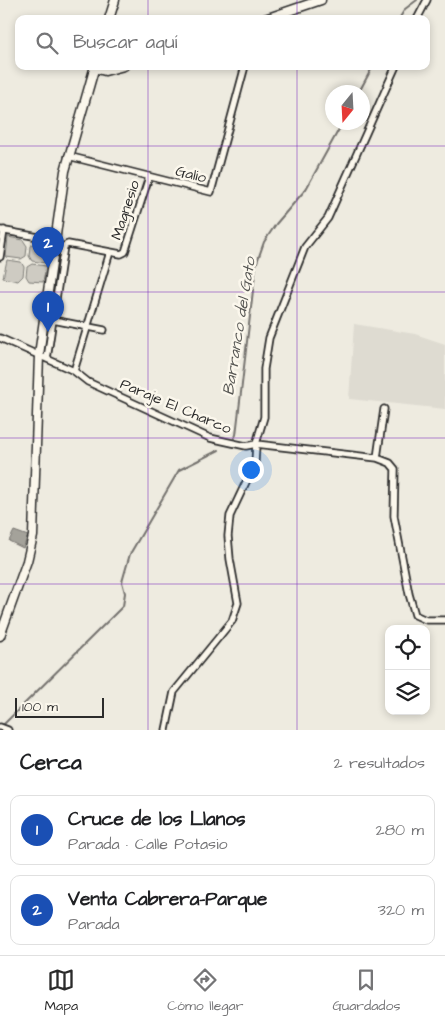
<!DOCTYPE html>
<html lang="es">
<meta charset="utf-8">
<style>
:root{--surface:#fff;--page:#f6f6f6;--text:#202124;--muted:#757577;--line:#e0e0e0;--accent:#2b2b2b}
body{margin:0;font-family:"Architects Daughter",sans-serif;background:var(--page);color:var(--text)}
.controls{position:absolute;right:15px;bottom:15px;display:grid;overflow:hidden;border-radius:10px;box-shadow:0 2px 8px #0003}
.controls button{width:45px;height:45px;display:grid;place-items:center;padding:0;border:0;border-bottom:1px solid var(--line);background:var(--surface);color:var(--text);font:25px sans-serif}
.compass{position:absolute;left:325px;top:85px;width:45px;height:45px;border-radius:50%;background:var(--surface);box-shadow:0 2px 8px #0003;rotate:198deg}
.scale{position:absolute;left:15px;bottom:12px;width:89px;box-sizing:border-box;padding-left:5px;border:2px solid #2b2b2b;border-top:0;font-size:14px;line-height:18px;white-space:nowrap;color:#2b2b2b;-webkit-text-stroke:4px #fbf7ec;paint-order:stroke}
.you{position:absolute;left:250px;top:469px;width:18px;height:18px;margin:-12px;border:4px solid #fff;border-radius:50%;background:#1a73e8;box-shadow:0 0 0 8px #1a73e833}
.badge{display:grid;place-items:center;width:32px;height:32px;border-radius:50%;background:var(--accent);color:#fff;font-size:16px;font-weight:700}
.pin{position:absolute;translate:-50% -41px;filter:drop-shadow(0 1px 2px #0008)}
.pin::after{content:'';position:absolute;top:26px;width:18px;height:15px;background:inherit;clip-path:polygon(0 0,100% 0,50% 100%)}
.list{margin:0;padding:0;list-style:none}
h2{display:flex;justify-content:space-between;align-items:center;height:65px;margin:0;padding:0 20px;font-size:21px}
h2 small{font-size:16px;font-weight:400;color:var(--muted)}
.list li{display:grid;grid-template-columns:32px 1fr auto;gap:15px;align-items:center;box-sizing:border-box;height:70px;margin:0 10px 10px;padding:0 10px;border:1px solid var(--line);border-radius:10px}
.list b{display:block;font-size:19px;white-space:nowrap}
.list p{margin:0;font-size:16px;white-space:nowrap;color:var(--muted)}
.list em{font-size:16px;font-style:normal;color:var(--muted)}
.icon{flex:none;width:28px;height:28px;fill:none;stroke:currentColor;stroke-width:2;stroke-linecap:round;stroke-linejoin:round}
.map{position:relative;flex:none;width:445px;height:730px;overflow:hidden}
.search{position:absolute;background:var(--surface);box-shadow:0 2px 8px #0003;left:15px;right:15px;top:15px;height:55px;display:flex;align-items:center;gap:12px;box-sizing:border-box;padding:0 18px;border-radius:10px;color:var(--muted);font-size:19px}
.sheet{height:225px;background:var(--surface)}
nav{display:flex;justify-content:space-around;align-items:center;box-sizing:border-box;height:70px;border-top:1px solid var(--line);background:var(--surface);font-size:14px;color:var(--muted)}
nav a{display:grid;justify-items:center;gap:2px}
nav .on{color:var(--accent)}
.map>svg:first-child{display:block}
.built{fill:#dedbd1}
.green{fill:#cecbc2;stroke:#7c7b76}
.water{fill:#a4a29a;stroke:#74726e}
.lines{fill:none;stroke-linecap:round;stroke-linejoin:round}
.stream{stroke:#74726e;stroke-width:2}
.street-casing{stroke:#2b2b2b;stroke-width:9}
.secondary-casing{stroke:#2b2b2b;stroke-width:11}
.street{stroke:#fbf7ec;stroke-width:5.5}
.secondary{stroke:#fbf7ec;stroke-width:8}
.grid{fill:none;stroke:#7b2cbf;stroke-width:1;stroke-opacity:0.55}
.labels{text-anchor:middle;stroke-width:5;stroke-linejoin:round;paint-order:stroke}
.street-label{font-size:15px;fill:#2b2b2b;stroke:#fbf7ec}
.water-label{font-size:16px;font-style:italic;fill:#555552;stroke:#fbf7ec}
</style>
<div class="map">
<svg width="445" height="730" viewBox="0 0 445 730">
<rect width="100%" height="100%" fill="#eeebe0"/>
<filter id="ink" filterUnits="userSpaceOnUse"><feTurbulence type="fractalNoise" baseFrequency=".02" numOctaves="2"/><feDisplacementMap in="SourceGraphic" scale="10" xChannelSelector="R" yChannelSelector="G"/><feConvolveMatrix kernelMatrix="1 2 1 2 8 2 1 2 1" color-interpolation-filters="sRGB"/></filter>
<g filter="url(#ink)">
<path class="built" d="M354,324L415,334L445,344V409L349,399Z"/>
<path class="green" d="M8,237L23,240L27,246L26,256L21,259L6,257Z
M36,242L48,245L46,263L32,261L29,256L30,246Z
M7,260L21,262L24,267L23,276L18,281L3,278Z
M32,264L46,266L43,282L29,281L26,276L27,267Z"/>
<path class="water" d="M14,531L28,536L23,548L9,541Z"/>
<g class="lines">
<path class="stream" d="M399,19L405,9L417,0
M359,92L373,66
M234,438L236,435L256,265L264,242L276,224L306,189L343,122
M3,725L123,606L125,593L122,582L130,554L179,470L219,450"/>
<g class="street-casing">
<path id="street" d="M417,19L427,0
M68,156L211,192L245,66
M0,230L55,240
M0,257L4,230
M53,320L104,330
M0,338L74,371L88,382L210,438L246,446L256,444L377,458L384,409
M47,359L64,246L68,244L121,254L125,252L149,177
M74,371L110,252
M377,458L390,463L395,469L394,516L409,594L415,615L426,620H445
M0,727L8,730
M166,730L174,692L232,621L238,603L230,559L228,536L230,516L255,463L256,444L264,417V369L269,338L305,247L328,218L396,66"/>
</g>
<g class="secondary-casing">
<path id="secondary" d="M109,19L115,0
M265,19L321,0
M94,68L105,71L124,66
M0,636L27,561L33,536L39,355L65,171L95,66"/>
</g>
<use href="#street" class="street"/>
<use href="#secondary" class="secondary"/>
</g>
</g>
<path class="grid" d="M148,0V19M297,0V19M148,66V730M297,66V730M0,146H445M0,292H445M0,438H445M0,584H445"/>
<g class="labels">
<g class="street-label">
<text transform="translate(191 174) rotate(14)" y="5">Galio</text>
<text transform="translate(125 210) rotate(-72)" y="5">Magnesio</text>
<text transform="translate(176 406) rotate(23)" y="5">Paraje El Charco</text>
</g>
<g class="water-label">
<text transform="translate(238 326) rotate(-81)" y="6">Barranco del Gato</text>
</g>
</g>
</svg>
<div class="controls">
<button><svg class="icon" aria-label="locate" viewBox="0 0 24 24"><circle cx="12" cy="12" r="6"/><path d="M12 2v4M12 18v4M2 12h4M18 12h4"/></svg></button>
<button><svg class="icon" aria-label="layers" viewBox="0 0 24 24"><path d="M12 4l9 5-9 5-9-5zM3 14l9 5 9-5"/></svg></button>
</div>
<svg class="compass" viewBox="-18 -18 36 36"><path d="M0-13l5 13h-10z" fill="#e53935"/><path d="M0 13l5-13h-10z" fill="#757577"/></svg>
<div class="scale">100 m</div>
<div class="you"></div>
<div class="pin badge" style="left:48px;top:332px;background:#1a4fb4">1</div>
<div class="pin badge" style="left:48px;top:268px;background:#1a4fb4">2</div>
<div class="search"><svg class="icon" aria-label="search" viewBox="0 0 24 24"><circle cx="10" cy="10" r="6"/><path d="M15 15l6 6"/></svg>Buscar aquí</div>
</div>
<section class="sheet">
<h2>Cerca<small>2 resultados</small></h2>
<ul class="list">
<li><span class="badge" style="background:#1a4fb4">1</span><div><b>Cruce de los Llanos</b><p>Parada · Calle Potasio</p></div><em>280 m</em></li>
<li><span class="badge" style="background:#1a4fb4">2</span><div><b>Venta Cabrera-Parque</b><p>Parada</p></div><em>320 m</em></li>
</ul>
</section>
<nav>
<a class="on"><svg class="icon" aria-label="map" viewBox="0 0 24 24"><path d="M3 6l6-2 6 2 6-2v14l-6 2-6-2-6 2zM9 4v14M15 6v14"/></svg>Mapa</a>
<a><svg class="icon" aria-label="directions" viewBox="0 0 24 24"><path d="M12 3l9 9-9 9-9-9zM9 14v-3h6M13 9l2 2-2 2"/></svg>Cómo llegar</a>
<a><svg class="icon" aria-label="saved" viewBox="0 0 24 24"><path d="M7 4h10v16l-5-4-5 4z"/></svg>Guardados</a>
</nav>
